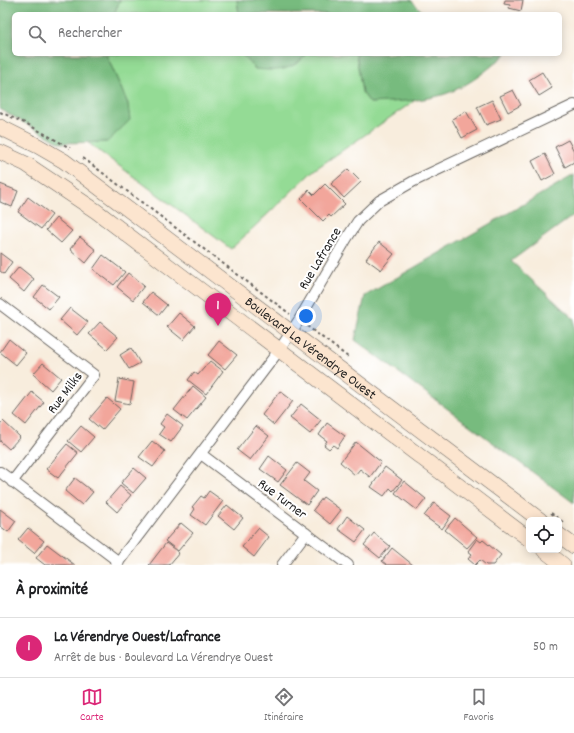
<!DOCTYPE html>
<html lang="fr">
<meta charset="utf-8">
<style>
:root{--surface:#fff;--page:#f6f6f6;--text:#202124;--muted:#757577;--line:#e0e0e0;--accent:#db2777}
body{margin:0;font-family:Dekko,sans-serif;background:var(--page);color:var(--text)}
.controls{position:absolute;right:12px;bottom:12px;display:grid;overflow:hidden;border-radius:6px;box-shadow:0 2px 10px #0003}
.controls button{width:36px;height:36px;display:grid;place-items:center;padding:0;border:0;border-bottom:1px solid var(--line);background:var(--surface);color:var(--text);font:20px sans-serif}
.you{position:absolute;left:306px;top:316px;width:14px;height:14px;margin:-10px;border:3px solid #fff;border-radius:50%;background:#1a73e8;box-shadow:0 0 0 6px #1a73e833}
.badge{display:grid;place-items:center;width:26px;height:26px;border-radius:50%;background:var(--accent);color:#fff;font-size:13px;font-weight:700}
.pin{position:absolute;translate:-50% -33px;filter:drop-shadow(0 1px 2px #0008)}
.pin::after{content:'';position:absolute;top:21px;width:14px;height:12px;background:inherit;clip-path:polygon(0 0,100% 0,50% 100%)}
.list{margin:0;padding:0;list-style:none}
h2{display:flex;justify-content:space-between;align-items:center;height:52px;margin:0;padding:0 16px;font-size:17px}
h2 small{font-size:13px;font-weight:400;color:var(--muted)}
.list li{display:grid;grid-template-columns:26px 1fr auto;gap:12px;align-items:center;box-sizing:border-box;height:60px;padding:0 16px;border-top:1px solid var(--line)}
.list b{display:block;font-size:15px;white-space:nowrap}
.list p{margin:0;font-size:13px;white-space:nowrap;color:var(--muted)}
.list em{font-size:13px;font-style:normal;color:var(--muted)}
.icon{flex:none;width:22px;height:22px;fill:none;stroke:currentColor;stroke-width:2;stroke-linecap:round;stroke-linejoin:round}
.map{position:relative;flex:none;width:574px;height:565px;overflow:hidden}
.search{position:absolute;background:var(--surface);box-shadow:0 2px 10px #0003;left:12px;right:12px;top:12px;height:44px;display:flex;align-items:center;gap:10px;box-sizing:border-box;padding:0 14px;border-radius:6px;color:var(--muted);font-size:15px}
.sheet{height:112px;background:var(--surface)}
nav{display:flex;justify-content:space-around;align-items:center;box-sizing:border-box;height:56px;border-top:1px solid var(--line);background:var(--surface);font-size:11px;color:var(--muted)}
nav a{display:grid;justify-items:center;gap:2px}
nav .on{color:var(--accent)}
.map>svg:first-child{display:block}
.green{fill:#94db95;stroke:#587c58}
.forest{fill:#77bb7e;stroke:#4a6c4d}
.building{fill:#f2a69b}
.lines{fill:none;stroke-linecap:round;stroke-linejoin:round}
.minor-casing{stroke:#696560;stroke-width:12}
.secondary-casing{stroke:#696560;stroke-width:16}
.path{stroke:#696560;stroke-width:2;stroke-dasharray:3 3;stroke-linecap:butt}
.minor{stroke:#fff;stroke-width:10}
.secondary{stroke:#fce5cf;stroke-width:15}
.labels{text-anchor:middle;stroke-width:4;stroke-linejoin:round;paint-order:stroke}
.street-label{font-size:14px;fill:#1c1c1c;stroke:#fff}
</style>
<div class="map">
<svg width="574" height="565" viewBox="0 0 574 565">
<rect width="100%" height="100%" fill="#fff"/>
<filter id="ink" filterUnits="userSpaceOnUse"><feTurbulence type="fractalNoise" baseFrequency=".025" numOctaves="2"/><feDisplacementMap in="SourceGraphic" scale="8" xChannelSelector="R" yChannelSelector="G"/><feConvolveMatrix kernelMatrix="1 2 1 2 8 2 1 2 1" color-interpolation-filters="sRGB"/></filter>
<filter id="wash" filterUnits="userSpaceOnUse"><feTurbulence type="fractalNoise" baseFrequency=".012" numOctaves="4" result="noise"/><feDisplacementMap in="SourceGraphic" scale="16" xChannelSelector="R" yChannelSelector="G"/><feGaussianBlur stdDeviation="0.9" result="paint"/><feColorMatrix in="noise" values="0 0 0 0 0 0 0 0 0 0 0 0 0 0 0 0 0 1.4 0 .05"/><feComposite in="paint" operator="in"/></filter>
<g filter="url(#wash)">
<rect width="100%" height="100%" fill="#f8eddd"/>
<path class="green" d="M120,0H237L239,14H114Z
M106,54H242L255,69L298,63L307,54H356L362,92L370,103L417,99L314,170L231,249L87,142H107L128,104Z"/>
<path class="forest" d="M0,0H120L114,14H14V54H106L128,104L130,120L107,142L60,143L0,109Z
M237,0H411L425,14H239Z
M242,54H307C290,72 279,71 255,69Z
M356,54H506C492,66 477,79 461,87C435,102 400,101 370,103L362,92Z
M574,175V215L511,261L574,319V503L355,340L365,296Z"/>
<g id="blocks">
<path class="building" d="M505,0H523L521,11L509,8L510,5L504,4Z
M542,72L552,88L539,96L529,80Z
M513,90L521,105L508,112L500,96Z
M492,100L501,119L486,125L477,107Z
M466,111L477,130L462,138L452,119Z
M568,140L574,151V162L565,167L555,147Z
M545,154L555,174L542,181L532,161Z
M348,169L361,182L344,198L331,184Z
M0,184L18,191L12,207L0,202Z
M325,184L345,204L331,217L329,215L323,221L301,199L309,190L314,195Z
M28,197L52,215L41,229L18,212Z
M56,218L72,231L61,243L46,230Z
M80,237L96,250L86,263L70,249Z
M379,242L394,254L381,270L366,259Z
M0,253L12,262L4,274L0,271Z
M103,255L125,272L114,285L93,269Z
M19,267L34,279L24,292L9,279Z
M128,273L144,286L133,300L117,287Z
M43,285L59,297L49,309L34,297Z
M151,292L167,305L159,315L143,302Z
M70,308L88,322L77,335L60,320Z
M179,313L195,326L183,340L167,327Z
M100,322L118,337L107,349L89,334Z
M9,339L26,353L16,365L0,352Z
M219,341L237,355L225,369L208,355Z
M131,348L140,363L129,369L120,355Z
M210,361L223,371L206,394L188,380L194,372L198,375Z
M43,363L61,378L51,390L33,374Z
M119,379L134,382L130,404L115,401Z
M193,386L206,397L187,420L174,410Z
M280,391L293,401L274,425L262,415Z
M32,392L44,402L26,425L14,415Z
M107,398L120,409L102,430L89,419Z
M301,404L321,420L310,434L290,418Z
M167,414L183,426L171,442L159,434L164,427L160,424Z
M3,421L20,437L9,449L0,441V424Z
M327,423L345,436L337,448L333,445L329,449L324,445L327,441L319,435Z
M81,426L94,437L81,452L68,441Z
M256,426L269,436L250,460L237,450Z
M152,441L165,451L153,467L139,457Z
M356,442L381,462L370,477L360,469L355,475L340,462Z
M67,444L78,453L58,478L46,469Z
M269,456L287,470L278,482L260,469Z
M297,463L310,473L304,481L317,491L307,505L280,485Z
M385,467L402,480L393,491L390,488L384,496L371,487Z
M134,468L146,478L133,493L121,483Z
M75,478L93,492L82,505L65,491Z
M404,481L426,499L417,510L395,493Z
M120,486L131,495L117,512L106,502Z
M209,491L223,501L205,525L191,515L195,509L192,507L201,496L204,498Z
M323,497L341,510L330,524L313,510Z
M434,503L451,516L442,529L424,516Z
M227,505L243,518L234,529L218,516Z
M0,509L16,521L8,532L0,526Z
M347,516L365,530L356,542L338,529Z
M455,518L477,537L467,548L445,530Z
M181,523L193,533L178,551L165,541Z
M28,528L44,541L34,553L18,540Z
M258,528L269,537L254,557L242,547Z
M374,533L390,546L380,558L364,545Z
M477,539L481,542L483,540L501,555L493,565H486L480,560L475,565L468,559L472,554L468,551Z
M166,543L179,553L169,565H149Z
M47,544L75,565H45L36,558Z
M392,548L413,565H387L382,561Z"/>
</g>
</g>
<g filter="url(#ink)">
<use href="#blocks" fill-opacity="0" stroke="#696560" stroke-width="1"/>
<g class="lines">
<g class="minor-casing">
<path id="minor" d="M0,304L94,375L12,482
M201,454L348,565
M0,472L119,562
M116,565L280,349L299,320L347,238L358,221L379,201L414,181L574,105
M282,565L306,533"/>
</g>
<g class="secondary-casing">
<g id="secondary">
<path id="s1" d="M0,127L38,146L64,161L540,520"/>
<path d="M0,152L26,164L96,211L529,539"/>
<path d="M559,535L574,546"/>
<path d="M544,550L563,565"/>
</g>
</g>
<path class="path" d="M0,112L27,124L70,148
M83,158L290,314
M307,326L348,357
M551,513L564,523"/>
<use href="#minor" class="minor"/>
<use href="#secondary" class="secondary"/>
</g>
</g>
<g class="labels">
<g class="street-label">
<text transform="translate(319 258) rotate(-59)" y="5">Rue Lafrance</text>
<text dy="5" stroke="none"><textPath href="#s1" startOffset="382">Boulevard La Vérendrye Ouest</textPath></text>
<text transform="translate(64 392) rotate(-53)" y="5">Rue Milks</text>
<text transform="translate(283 498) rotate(37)" y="5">Rue Turner</text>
</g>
</g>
</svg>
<div class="controls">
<button><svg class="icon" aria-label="locate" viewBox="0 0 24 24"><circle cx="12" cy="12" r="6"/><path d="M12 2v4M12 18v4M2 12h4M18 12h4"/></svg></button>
</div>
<div class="you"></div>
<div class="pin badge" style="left:218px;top:326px">1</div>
<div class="search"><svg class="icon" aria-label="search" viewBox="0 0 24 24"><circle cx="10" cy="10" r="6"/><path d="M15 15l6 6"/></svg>Rechercher</div>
</div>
<section class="sheet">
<h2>À proximité<small></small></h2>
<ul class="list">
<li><span class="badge">1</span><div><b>La Vérendrye Ouest/Lafrance</b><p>Arrêt de bus · Boulevard La Vérendrye Ouest</p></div><em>50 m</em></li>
</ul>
</section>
<nav>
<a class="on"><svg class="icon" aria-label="map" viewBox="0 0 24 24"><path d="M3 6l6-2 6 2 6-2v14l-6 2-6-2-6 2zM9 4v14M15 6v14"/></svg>Carte</a>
<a><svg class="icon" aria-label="directions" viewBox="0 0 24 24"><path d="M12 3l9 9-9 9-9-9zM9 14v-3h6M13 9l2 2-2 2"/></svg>Itinéraire</a>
<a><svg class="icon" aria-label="saved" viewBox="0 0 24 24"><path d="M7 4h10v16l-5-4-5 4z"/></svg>Favoris</a>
</nav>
